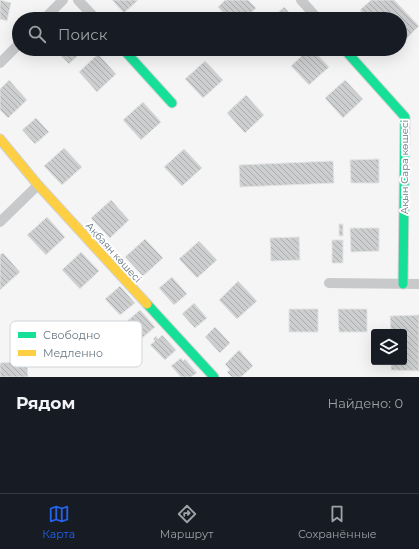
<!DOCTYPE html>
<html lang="ru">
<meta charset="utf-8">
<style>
:root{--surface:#171b24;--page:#20242c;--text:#f1f3f6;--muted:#9ea1a6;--line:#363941;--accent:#2563eb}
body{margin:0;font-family:Montserrat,sans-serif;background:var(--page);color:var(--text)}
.controls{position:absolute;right:12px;bottom:12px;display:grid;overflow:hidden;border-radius:4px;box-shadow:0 4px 16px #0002}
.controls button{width:36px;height:36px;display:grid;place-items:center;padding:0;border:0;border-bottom:1px solid var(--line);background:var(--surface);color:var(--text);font:20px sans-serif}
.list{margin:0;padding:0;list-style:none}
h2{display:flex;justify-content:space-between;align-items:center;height:52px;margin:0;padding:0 16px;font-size:17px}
h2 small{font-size:13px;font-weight:400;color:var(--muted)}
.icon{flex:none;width:22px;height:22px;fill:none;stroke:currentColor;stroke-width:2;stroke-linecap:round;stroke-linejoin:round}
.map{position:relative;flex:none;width:419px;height:377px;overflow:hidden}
.search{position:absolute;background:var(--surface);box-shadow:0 4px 16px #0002;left:12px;right:12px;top:12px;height:44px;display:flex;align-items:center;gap:10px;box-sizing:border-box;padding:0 14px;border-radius:22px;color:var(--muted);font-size:15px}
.sheet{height:116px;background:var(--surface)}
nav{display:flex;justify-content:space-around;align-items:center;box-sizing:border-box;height:56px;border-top:1px solid var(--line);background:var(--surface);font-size:11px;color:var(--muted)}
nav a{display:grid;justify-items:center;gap:2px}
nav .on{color:var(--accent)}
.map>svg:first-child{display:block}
.building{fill:url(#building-back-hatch);stroke:#e4e4e4}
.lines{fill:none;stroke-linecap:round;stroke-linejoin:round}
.fast-casing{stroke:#d2d3d4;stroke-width:11}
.slow-casing{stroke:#d2d3d4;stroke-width:11}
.street{stroke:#c8c9ca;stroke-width:10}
.fast{stroke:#16e098;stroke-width:9}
.slow{stroke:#ffcf43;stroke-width:9}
.labels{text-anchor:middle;stroke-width:4;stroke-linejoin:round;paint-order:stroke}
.street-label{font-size:10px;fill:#677683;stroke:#fff}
.key{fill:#fff;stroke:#d1d6da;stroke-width:1}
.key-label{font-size:11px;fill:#677683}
</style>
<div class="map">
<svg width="419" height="377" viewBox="0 0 419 377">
<defs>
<pattern id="building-back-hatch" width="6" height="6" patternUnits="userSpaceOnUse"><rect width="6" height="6" fill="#cccecf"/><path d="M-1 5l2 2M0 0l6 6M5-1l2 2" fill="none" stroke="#a9acad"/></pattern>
</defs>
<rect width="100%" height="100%" fill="#f5f5f5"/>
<path class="building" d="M0,0L11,3L7,21L0,19Z
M112,0H138L124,13Z
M225,0H248L256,8L244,19H229L218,7Z
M371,0H394L419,26L400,45V19H369L360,10Z
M284,7L295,19H271Z
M55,49H85L69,64Z
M309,49H312L329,67L309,85L291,66Z
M98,54L116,74L97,92L79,72Z
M205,61L223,80L203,98L185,79Z
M9,80L27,100L8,118L0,110V89Z
M345,80L363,99L343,118L325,98Z
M246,95L264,115L245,133L227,113Z
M143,102L161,122L141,140L123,120Z
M36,118L49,132L35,144L22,130Z
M64,148L82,167L62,185L44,166Z
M184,149L202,168L182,186L164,167Z
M379,159V183H351L350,160Z
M333,161L334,183L240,187L239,165Z
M111,200L129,220L110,238L91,218Z
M47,217L65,237L46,255L27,235Z
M339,224H343V236H339Z
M350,228H379V251L351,252Z
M299,237L300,260L271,261L270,238Z
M145,239L163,258L143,276L125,257Z
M332,240H343V263H332Z
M199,241L217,260L197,278L179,259Z
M81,252L99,271L80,289L62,270Z
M3,253L20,272L0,290V255Z
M172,277L187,294L174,305L159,288Z
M238,281L257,301L237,319L219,300Z
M120,286L135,303L120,315L105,299Z
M194,303L207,318L195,328L182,314Z
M289,309H318V332H289Z
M338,309H367V332H339Z
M140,310L155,327L141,339L126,322Z
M419,315V371L391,370V362H404V332H391L390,316Z
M215,327L230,343L220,353L205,337Z
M162,335L176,350L165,360L150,345L155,341L153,339L156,336L158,339Z
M239,350L253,366L241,377H232L227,372L230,370L225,364Z
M181,358L183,361L185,359L197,373L191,377H181L171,366Z
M27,361L28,377H0V363Z"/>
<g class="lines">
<g class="fast-casing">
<path id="fast" d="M123,49L172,103
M344,49L405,117L403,284
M147,304L214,377"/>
</g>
<g class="slow-casing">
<path id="slow" d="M0,139L38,185L147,304"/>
</g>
<path class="street" d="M78,0L96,19
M301,0L318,19
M44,19L63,0
M0,63L19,44
M0,222L38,185
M329,283L419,284"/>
<use href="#fast" class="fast"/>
<use href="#slow" class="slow"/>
</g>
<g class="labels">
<g class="street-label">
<text transform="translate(404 167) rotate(-90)" y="4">Ақын Сара көшесі</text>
<text transform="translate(114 252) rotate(48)" y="4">Ақбаян көшесі</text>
</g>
</g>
<rect x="10" y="321" width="132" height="46" rx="6" class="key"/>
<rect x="18" y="332" width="18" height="6" fill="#16e098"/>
<rect x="18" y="350" width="18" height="6" fill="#ffcf43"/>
<g class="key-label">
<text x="43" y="339">Свободно</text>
<text x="43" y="357">Медленно</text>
</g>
</svg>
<div class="controls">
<button><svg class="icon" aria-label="layers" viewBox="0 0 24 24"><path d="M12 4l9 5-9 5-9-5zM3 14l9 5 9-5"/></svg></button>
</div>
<div class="search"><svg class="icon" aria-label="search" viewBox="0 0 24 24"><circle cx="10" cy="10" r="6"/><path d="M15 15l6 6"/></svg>Поиск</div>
</div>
<section class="sheet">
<h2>Рядом<small>Найдено: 0</small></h2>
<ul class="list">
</ul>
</section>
<nav>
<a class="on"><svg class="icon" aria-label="map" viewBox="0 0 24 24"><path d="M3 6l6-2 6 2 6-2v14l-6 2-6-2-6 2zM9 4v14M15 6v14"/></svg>Карта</a>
<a><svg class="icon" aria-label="directions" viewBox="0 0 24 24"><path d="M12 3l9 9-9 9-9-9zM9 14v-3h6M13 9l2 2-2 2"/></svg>Маршрут</a>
<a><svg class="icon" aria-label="saved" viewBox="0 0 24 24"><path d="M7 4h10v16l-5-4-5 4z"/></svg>Сохранённые</a>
</nav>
